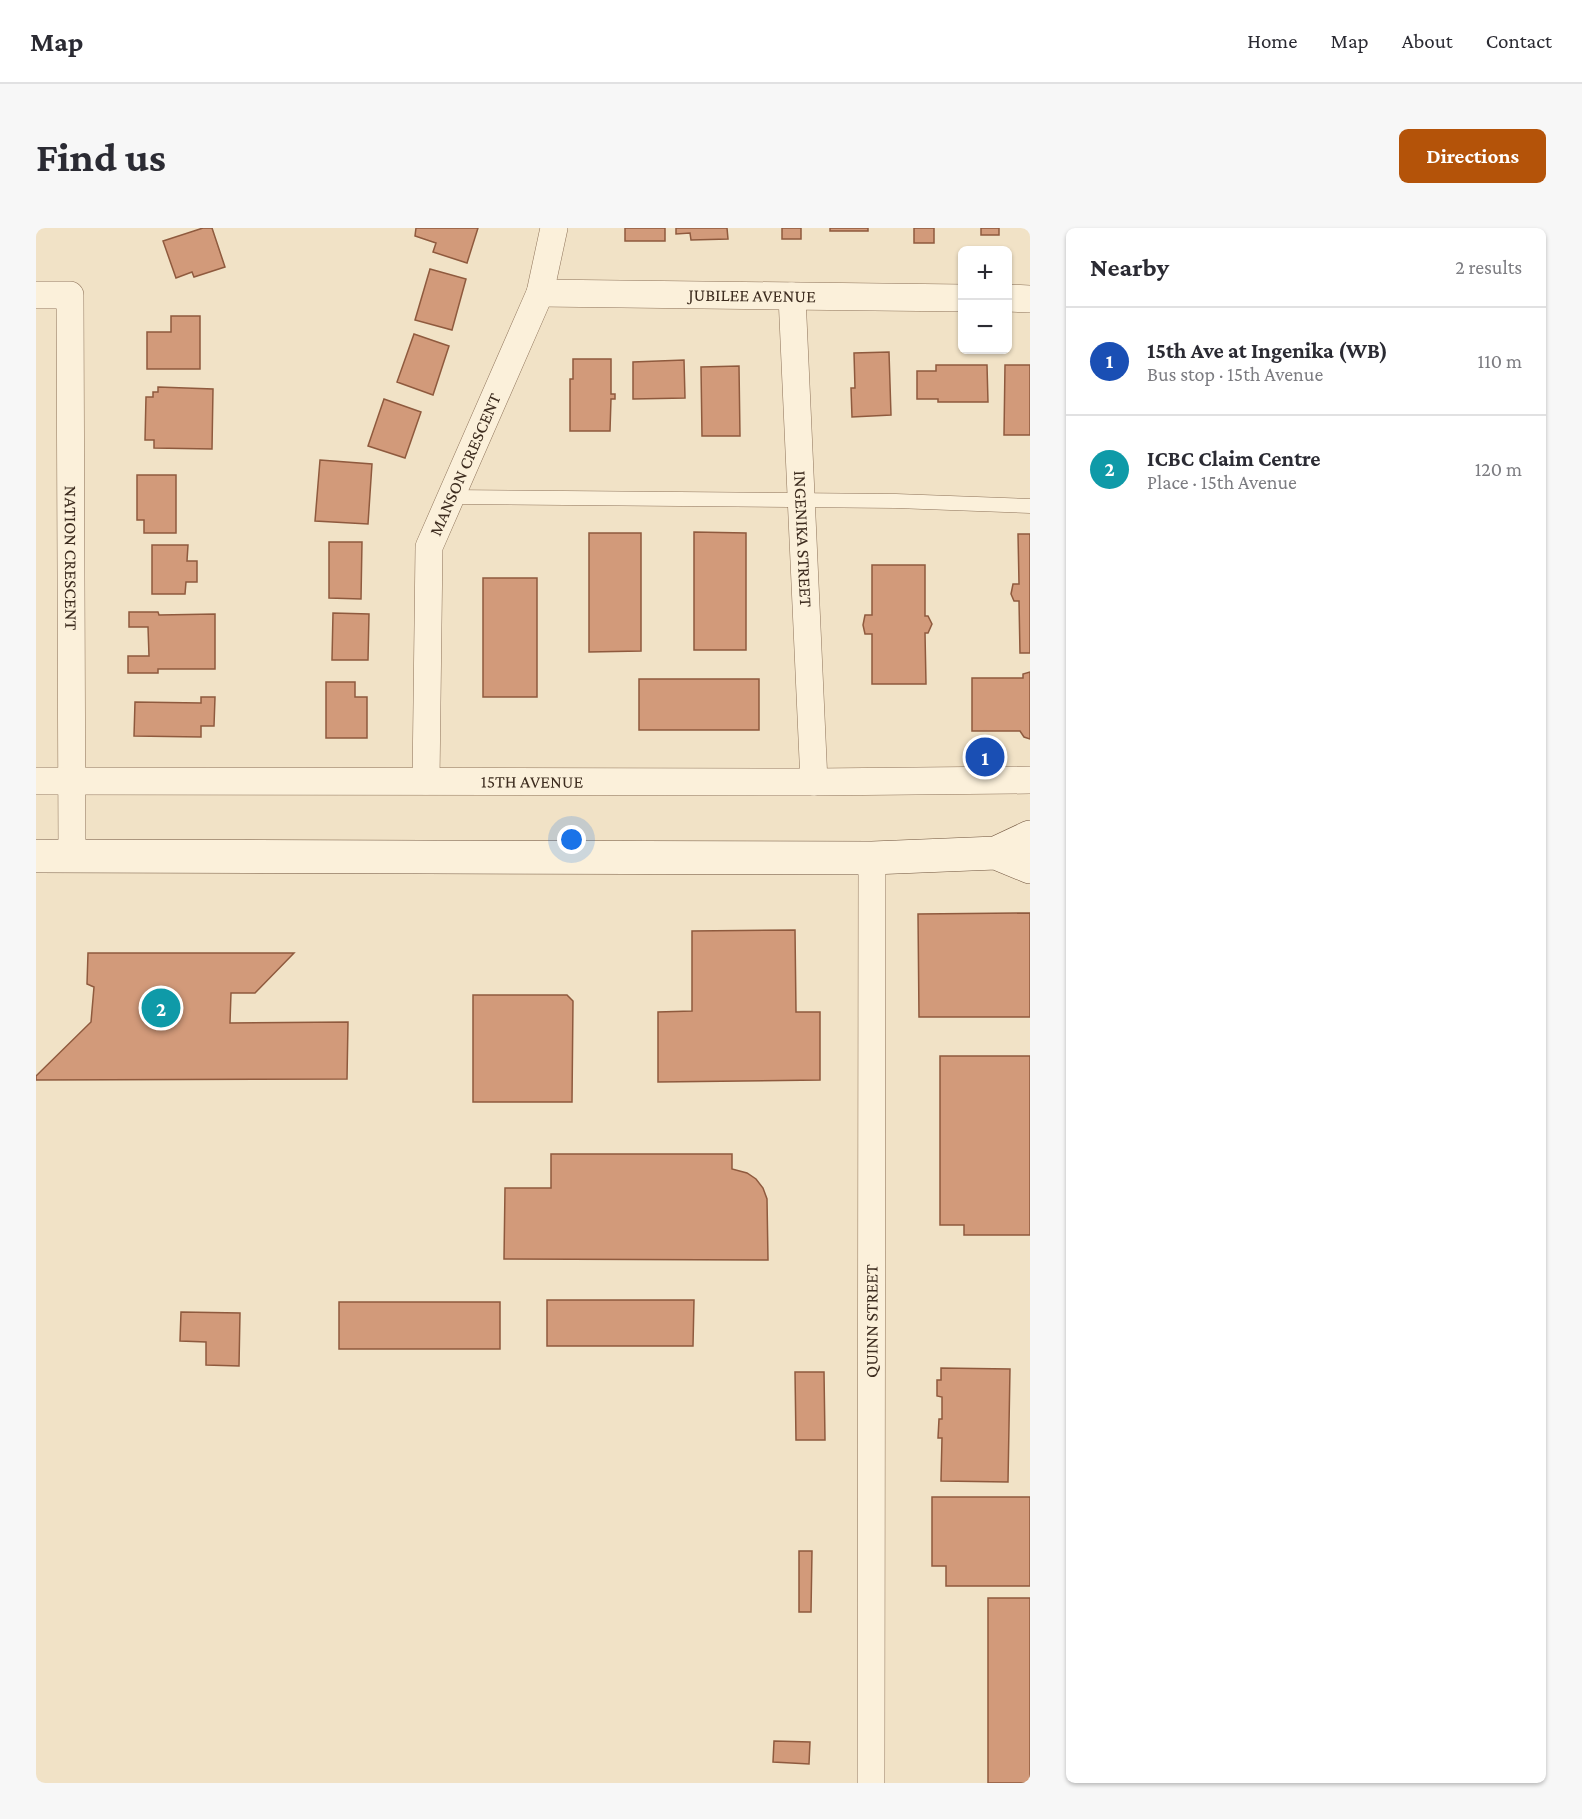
<!DOCTYPE html>
<meta charset="utf-8">
<style>
:root{--surface:#fff;--page:#f7f7f7;--text:#2b2b33;--muted:#7c7c81;--line:#e1e1e2;--accent:#b45309}
body{margin:0;font-family:"Crimson Pro",serif;background:var(--page);color:var(--text)}
.controls{position:absolute;right:18px;top:18px;display:grid;overflow:hidden;border-radius:9px;box-shadow:0 2px 4px #0004}
.controls button{width:54px;height:54px;display:grid;place-items:center;padding:0;border:0;border-bottom:2px solid var(--line);background:var(--surface);color:var(--text);font:30px sans-serif}
.you{position:absolute;left:536px;top:612px;width:21px;height:21px;margin:-15px;border:4px solid #fff;border-radius:50%;background:#1a73e8;box-shadow:0 0 0 9px #1a73e833}
.badge{display:grid;place-items:center;width:39px;height:39px;border-radius:50%;background:var(--accent);color:#fff;font-size:20px;font-weight:700}
.pin{position:absolute;translate:-50% -50%;border:3px solid #fff;box-shadow:0 2px 6px #0006}
.list{margin:0;padding:0;list-style:none}
h2{display:flex;justify-content:space-between;align-items:center;height:78px;margin:0;padding:0 24px;font-size:26px}
h2 small{font-size:20px;font-weight:400;color:var(--muted)}
.list li{display:grid;grid-template-columns:39px 1fr auto;gap:18px;align-items:center;box-sizing:border-box;height:108px;padding:0 24px;border-top:2px solid var(--line)}
.list b{display:block;font-size:22px;white-space:nowrap}
.list p{margin:0;font-size:20px;white-space:nowrap;color:var(--muted)}
.list em{font-size:20px;font-style:normal;color:var(--muted)}
.map{position:relative;flex:none;width:994px;height:1555px;overflow:hidden;border-radius:9px}
header{display:flex;align-items:center;gap:36px;box-sizing:border-box;height:84px;padding:0 30px;background:var(--surface);border-bottom:2px solid var(--line)}
header strong{font-size:28px}
nav{display:flex;gap:33px;margin-inline-start:auto;font-size:21px}
.intro{display:flex;align-items:center;justify-content:space-between;box-sizing:border-box;height:144px;padding:0 36px}
h1{margin:0;font-size:42px}
.button{padding:15px 27px;border-radius:9px;background:var(--accent);color:#fff;font-size:21px;font-weight:700}
main{display:flex;gap:36px;padding:0 36px}
aside{flex:1;background:var(--surface);border-radius:9px;box-shadow:0 2px 4px #0004}
.map>svg:first-child{display:block}
.building{fill:#d29a7a;stroke:#8f5a3e;stroke-width:1.5}
.lines{fill:none;stroke-linecap:round;stroke-linejoin:round}
.service-casing{stroke:#8e735a;stroke-width:15}
.minor-casing{stroke:#8e735a;stroke-width:28}
.secondary-casing{stroke:#70543d;stroke-width:34}
.service{stroke:#fbf0da;stroke-width:14}
.minor{stroke:#fbf0da;stroke-width:27}
.secondary{stroke:#fbf0da;stroke-width:33}
.labels{text-anchor:middle;stroke-width:4.5;stroke-linejoin:round;paint-order:stroke}
.street-label{font-size:18px;fill:#3d2c1f;stroke:#f8ecd6}
</style>
<header>
<strong>Map</strong>
<nav><a>Home</a><a>Map</a><a>About</a><a>Contact</a></nav>
</header>
<div class="intro"><h1>Find us</h1><a class="button">Directions</a></div>
<main>
<div class="map">
<svg width="994" height="1555" viewBox="0 0 994 1555">
<rect width="100%" height="100%" fill="#f1e2c6"/>
<path class="building" d="M167,0H176L189,39L158,49L156,44L140,50L127,13Z
M380,0H442L431,35L397,24L400,15L379,8Z
M589,0H629V13H589Z
M640,0H691L692,11L655,12L654,5L640,6Z
M746,0H765V11H746Z
M794,0H832V3H794Z
M878,0H898V15H878Z
M945,0H963V7H945Z
M394,41L430,51L416,102L379,92Z
M135,88H164V141H111V104H135Z
M378,106L413,118L397,167L361,154Z
M853,124L855,187L816,189L815,160H819L818,125Z
M537,131H575V166H579V171H575L574,203H534V151H537Z
M648,132L649,170L597,171V134Z
M900,137H951L952,174H902V171H881V143H900Z
M969,137H994V207H968Z
M703,138L704,208H666L665,139Z
M122,159L177,161L176,221L118,220V212H109L110,169H117V164H122Z
M348,171L385,184L369,230L332,218Z
M284,232L336,236L332,296L279,293Z
M101,247H140V305H108V292H101Z
M658,304L710,305V422H658Z
M553,305H605V423L553,424Z
M982,306H994V425H984L983,373H978L975,366L977,356H983Z
M293,314H326L325,371L293,370Z
M116,317H152L151,333H161V354H150L149,366H116Z
M836,337H889V388H892L896,396L892,405H889L890,456H836V406H829L827,397L829,387H836Z
M447,350H501V469H447Z
M93,384H122L123,387L179,386V441H122V445H92V428H113L112,399H93Z
M297,385L333,386L332,432H296Z
M994,444V511L988,509L984,503H936V450H987V446Z
M603,451H723V502H603Z
M290,454H319V469H331V510H290Z
M165,469H179L178,498H165V509L98,508L99,474L165,475Z
M994,685V789H883L882,686Z
M759,702L760,784H784V852L622,854V784L656,783V703Z
M52,725H258L219,765H195L194,795L312,794L311,851L0,852V848L55,794L58,759L51,756Z
M437,767H531L537,773L536,874H437Z
M904,828H994V1007H928V997H904Z
M515,926H696V941L711,945L720,951L727,960L731,971L732,1032L468,1031L469,960H515Z
M511,1072H658L657,1118H511Z
M303,1074H464V1121H303Z
M145,1084L204,1085L203,1138L170,1137V1114L144,1113Z
M905,1140L974,1141L972,1254L905,1253L906,1210H902L903,1191H906V1169L901,1168V1152H905Z
M759,1144H788L789,1212H760Z
M896,1269H994V1358H910V1338H896Z
M763,1323H776L775,1384H763Z
M952,1370H994V1555H952Z
M738,1513L774,1514L773,1536L737,1534Z"/>
<g class="lines">
<g class="service-casing">
<path id="service" d="M415,269L860,273L994,278"/>
</g>
<g class="minor-casing">
<g id="minor">
<path id="s1" d="M504,65L927,70"/>
<path id="s2" d="M0,67H34L36,628"/>
<path id="s3" d="M756,68L778,554"/>
<path d="M972,70L994,71"/>
<path id="s4" d="M0,553L778,554L994,552"/>
<path id="s5" d="M390,553L393,319L504,65L518,0"/>
<path id="s6" d="M835,1555L836,630"/>
</g>
</g>
<g class="secondary-casing">
<path id="secondary" d="M960,625L994,609
M0,628L836,630L960,625L994,639"/>
</g>
<use href="#service" class="service"/>
<use href="#minor" class="minor"/>
<use href="#secondary" class="secondary"/>
</g>
<g class="labels">
<g class="street-label">
<text dy="6" stroke="none"><textPath href="#s1" startOffset="212">JUBILEE AVENUE</textPath></text>
<text dy="6" stroke="none"><textPath href="#s5" startOffset="324">MANSON CRESCENT</textPath></text>
<text dy="6" stroke="none"><textPath href="#s3" startOffset="243">INGENIKA STREET</textPath></text>
<text dy="6" stroke="none"><textPath href="#s2" startOffset="297">NATION CRESCENT</textPath></text>
<text dy="6" stroke="none"><textPath href="#s4" startOffset="496">15TH AVENUE</textPath></text>
<text dy="6" stroke="none"><textPath href="#s6" startOffset="462">QUINN STREET</textPath></text>
</g>
</g>
</svg>
<div class="controls">
<button>+</button>
<button>−</button>
</div>
<div class="you"></div>
<div class="pin badge" style="left:949px;top:529px;background:#1a4fb4">1</div>
<div class="pin badge" style="left:125px;top:780px;background:#0f9aa8">2</div>
</div>
<aside>
<h2>Nearby<small>2 results</small></h2>
<ul class="list">
<li><span class="badge" style="background:#1a4fb4">1</span><div><b>15th Ave at Ingenika (WB)</b><p>Bus stop · 15th Avenue</p></div><em>110 m</em></li>
<li><span class="badge" style="background:#0f9aa8">2</span><div><b>ICBC Claim Centre</b><p>Place · 15th Avenue</p></div><em>120 m</em></li>
</ul>
</aside>
</main>
